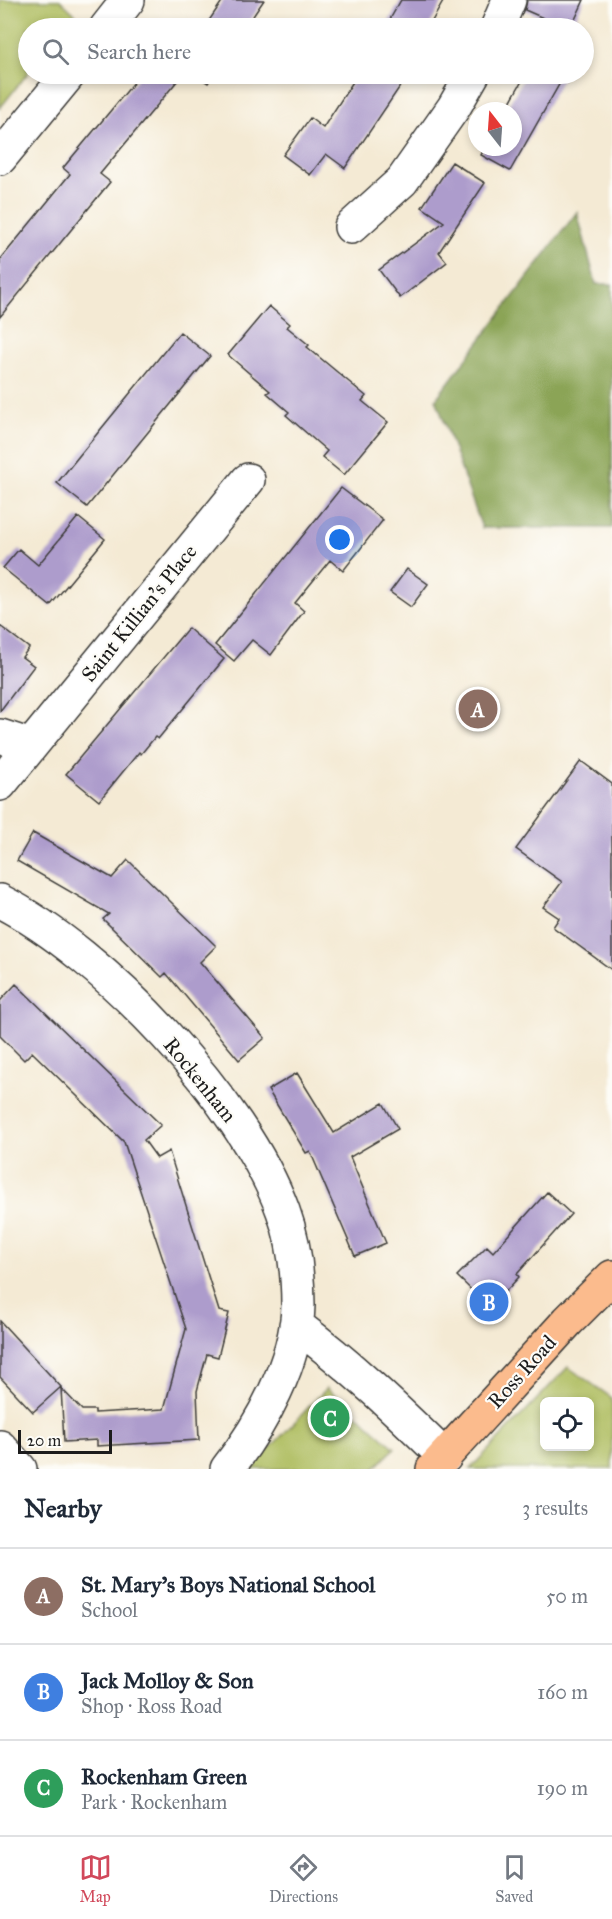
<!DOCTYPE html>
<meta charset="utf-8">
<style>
:root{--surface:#fff;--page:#f6f6f7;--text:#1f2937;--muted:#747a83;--line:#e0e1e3;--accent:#d1495b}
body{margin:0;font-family:"IM FELL Great Primer",serif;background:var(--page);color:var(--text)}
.controls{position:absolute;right:18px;bottom:18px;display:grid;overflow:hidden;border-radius:9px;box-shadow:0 3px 9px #0003}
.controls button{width:54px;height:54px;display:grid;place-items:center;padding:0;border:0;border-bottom:2px solid var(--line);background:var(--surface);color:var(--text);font:30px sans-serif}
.compass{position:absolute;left:468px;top:102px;width:54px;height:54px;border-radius:50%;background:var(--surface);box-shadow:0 3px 9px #0003;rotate:343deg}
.scale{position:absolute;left:18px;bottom:15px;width:94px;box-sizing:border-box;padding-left:6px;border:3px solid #1c1c1c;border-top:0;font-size:16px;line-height:21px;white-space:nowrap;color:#1c1c1c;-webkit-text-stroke:4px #fdfcf7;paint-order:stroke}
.you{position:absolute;left:340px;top:540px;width:21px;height:21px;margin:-15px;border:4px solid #fff;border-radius:50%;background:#1a73e8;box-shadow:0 0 0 9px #1a73e833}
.badge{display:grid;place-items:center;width:39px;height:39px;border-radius:50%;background:var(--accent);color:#fff;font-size:20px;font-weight:700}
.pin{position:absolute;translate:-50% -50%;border:3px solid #fff;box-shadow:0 2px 6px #0006}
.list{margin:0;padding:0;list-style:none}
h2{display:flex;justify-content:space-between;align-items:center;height:78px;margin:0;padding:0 24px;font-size:26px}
h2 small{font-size:20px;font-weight:400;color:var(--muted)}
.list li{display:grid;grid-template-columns:39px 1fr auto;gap:18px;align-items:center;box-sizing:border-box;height:96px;padding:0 24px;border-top:2px solid var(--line)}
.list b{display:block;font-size:22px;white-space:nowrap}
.list p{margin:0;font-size:20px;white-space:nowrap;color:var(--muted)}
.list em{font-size:20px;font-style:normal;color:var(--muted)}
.icon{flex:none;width:33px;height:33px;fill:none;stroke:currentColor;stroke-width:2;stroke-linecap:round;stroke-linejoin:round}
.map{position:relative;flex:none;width:612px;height:1469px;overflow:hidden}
.search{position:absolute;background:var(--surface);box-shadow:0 3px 9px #0003;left:18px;right:18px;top:18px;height:66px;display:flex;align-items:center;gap:15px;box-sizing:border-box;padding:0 21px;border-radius:33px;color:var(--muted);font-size:22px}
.sheet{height:366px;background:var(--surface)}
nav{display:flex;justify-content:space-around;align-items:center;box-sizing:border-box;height:84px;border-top:2px solid var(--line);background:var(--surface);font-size:16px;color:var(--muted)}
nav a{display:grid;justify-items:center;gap:3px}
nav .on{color:var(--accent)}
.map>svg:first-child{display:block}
.green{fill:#afbd60;stroke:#666c3e;stroke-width:1.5;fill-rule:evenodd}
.forest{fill:#8ba456;stroke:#546039;stroke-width:1.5}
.building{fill:#ad9ccc}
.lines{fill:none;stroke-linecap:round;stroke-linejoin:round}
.minor-casing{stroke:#3c3b38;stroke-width:36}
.major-casing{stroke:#3c3b38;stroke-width:36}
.minor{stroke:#fff;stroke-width:33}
.major{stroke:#fbbb8d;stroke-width:33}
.labels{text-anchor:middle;stroke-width:4.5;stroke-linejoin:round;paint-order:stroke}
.street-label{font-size:21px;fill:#1c1c1c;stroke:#fdfcf7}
</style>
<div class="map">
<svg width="612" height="1469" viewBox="0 0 612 1469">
<rect width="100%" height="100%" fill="#fdfcf7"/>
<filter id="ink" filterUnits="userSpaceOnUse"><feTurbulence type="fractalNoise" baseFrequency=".0167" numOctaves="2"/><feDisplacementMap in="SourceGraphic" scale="12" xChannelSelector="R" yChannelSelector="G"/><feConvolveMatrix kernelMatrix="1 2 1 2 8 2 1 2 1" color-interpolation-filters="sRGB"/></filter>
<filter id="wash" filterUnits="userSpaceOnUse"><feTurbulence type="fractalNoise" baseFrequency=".008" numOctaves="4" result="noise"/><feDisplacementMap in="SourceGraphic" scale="24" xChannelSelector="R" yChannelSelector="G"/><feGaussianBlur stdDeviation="1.35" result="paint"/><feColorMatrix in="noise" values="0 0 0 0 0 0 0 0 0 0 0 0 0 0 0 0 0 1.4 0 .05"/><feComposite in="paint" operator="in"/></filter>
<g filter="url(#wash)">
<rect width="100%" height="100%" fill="#f4ead4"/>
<path class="green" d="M0,0H60L76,15L65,28H28V73L0,108Z
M568,1367L612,1398V1469H470ZM544,1402H590V1446H544Z
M327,1388L395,1448L374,1469H250Z"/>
<path class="forest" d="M577,212L596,284H612V528H482L436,399Z"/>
<g id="blocks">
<path class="building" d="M223,0H264L245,28H204Z
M401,0H444L428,28H385Z
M527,0H584L571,28H566L525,10Z
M141,74H183L100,174L110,182L0,317V260L70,174L63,168Z
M194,74H214L208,83Z
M358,74H384L401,85L345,168L326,154L310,175L283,155L310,118L323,128Z
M526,74H565L510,171L481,155L485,147H513V111H505Z
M452,162L485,183L439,252L447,262L400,298L379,270L444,222L422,207Z
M269,306L290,324L287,327L309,345L307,347L366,396L362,401L388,422L344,475L322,457L327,451L286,415L289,412L267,393L270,391L228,355Z
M180,332L210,356L87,507L57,483Z
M341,488L383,520L343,571L330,560L295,603L304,611L271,655L252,640L234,661L215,645Z
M78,517L105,539L50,606L3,568L19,549L38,565Z
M407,569L428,584L411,607L390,592Z
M0,626L29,648L22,657L34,666L0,711Z
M188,628L224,659L158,739L155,737L141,754L139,752L99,801L66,774Z
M581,761L612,784V970L553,927L559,918L543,907L562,882L516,849Z
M33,833L112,878L128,860L216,946L200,962L265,1038L239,1060L166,973L162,977L103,919L109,914L17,861Z
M16,984L161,1125L144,1140L157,1158L169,1151L219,1311L229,1313L218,1357L207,1354L197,1391L199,1440L97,1446V1440L64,1442L61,1388L82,1410H95V1413L164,1409L186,1329L124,1142L32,1052L24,1060L0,1036V1001Z
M297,1073L334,1133L383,1103L398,1129L350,1157L386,1243L355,1256L310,1151L306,1153L268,1090Z
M547,1192L571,1214L517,1274L519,1277L490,1308L457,1276L487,1246L493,1252Z
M0,1321L61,1387L33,1412L0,1377Z"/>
</g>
</g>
<g filter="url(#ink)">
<use href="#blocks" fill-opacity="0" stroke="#3c3b38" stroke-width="1.5"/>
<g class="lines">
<g class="minor-casing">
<path id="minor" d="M106,28L128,0
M497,28L509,0
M0,158L69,74
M351,227L402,181L454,107L473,74
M0,736L31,746
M0,784L248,480
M0,901C104,954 243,1101 283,1211C294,1241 298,1274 298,1305C297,1361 261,1426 227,1469
M296,1325C350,1365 397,1410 445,1457
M0,1447L20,1469"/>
</g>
<g class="major-casing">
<path id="major" d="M433,1469L568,1321L612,1277"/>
</g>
<use href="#minor" class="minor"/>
<use href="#major" class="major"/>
</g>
</g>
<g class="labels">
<g class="street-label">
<text transform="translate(139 613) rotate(-51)" y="7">Saint Killian's Place</text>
<text transform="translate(200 1080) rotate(51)" y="7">Rockenham</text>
<text transform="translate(522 1372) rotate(-48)" y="7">Ross Road</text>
</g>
</g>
</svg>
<div class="controls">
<button><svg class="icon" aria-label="locate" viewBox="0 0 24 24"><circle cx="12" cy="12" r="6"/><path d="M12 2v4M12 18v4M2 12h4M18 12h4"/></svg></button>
</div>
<svg class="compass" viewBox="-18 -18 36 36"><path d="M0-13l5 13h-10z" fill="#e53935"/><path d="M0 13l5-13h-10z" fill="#747a83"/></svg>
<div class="scale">20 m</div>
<div class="you"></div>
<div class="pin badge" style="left:478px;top:709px;background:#8d6e63">A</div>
<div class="pin badge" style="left:489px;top:1302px;background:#3f7fe0">B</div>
<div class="pin badge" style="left:330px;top:1418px;background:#2e9e5b">C</div>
<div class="search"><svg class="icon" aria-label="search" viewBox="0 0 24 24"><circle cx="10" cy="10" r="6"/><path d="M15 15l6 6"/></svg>Search here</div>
</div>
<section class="sheet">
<h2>Nearby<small>3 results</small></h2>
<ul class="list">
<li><span class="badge" style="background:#8d6e63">A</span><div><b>St. Mary's Boys National School</b><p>School</p></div><em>50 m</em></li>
<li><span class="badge" style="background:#3f7fe0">B</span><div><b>Jack Molloy &amp; Son</b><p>Shop · Ross Road</p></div><em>160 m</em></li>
<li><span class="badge" style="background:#2e9e5b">C</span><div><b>Rockenham Green</b><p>Park · Rockenham</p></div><em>190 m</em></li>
</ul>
</section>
<nav>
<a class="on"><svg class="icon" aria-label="map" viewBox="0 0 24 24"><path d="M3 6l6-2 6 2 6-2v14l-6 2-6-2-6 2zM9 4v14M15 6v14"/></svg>Map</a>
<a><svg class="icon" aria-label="directions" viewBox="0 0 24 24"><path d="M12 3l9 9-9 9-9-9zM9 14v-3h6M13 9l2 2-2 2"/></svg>Directions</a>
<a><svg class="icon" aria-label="saved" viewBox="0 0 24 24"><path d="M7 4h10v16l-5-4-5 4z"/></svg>Saved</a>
</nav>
